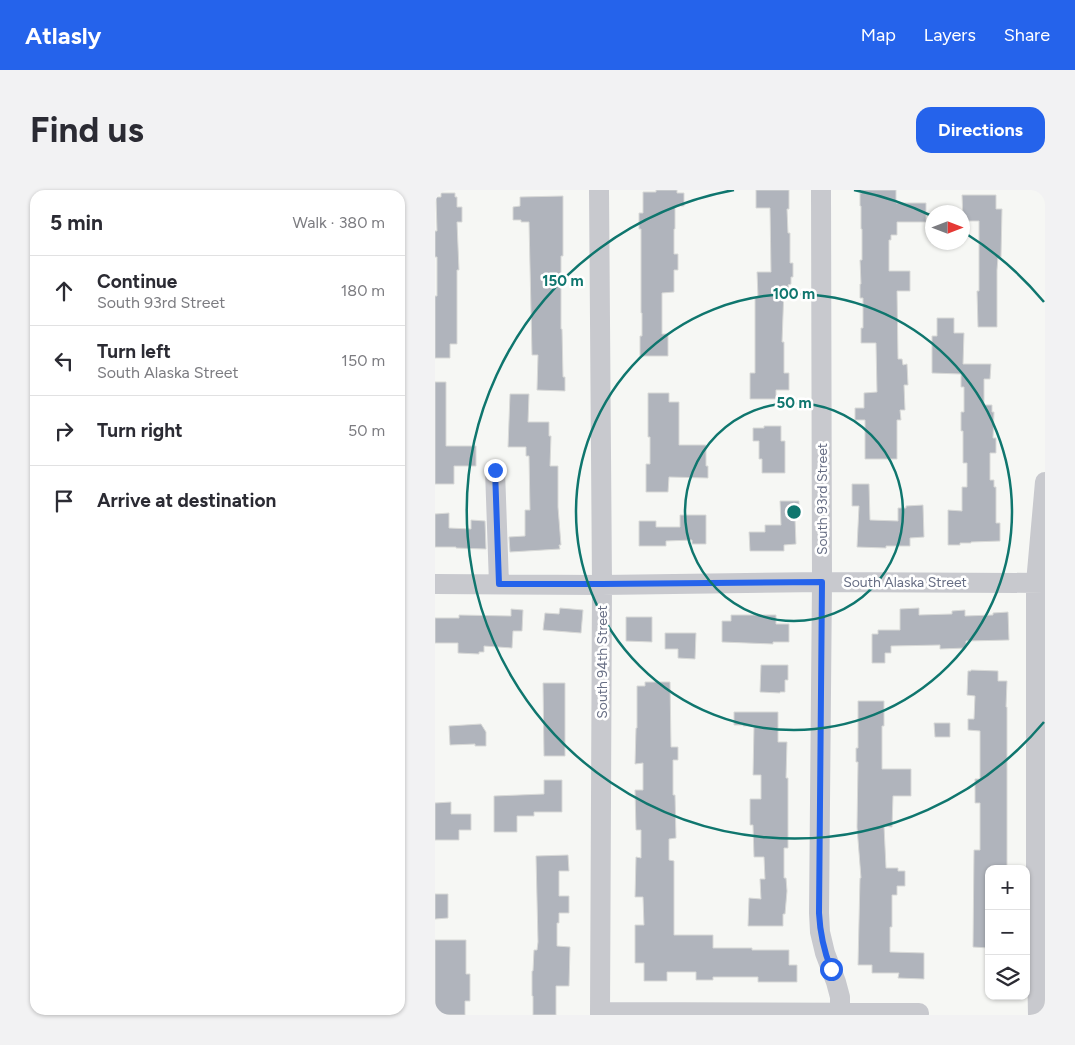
<!DOCTYPE html>
<meta charset="utf-8">
<style>
:root{--surface:#fff;--page:#f2f2f3;--text:#2b2b33;--muted:#7c7c81;--line:#e1e1e2;--accent:#2563eb}
body{margin:0;font-family:Figtree,sans-serif;background:var(--page);color:var(--text)}
.controls{position:absolute;right:15px;bottom:15px;display:grid;overflow:hidden;border-radius:10px;box-shadow:0 1px 4px #0004}
.controls button{width:45px;height:45px;display:grid;place-items:center;padding:0;border:0;border-bottom:1px solid var(--line);background:var(--surface);color:var(--text);font:25px sans-serif}
.compass{position:absolute;left:490px;top:15px;width:45px;height:45px;border-radius:50%;background:var(--surface);box-shadow:0 1px 4px #0004;rotate:90deg}
.stop{position:absolute;width:15px;height:15px;margin:-11px;border:4px solid #2563eb;border-radius:50%;background:#fff}
.stop.end{background:#2563eb;border-color:#fff;box-shadow:0 1px 5px #0008}
.list{margin:0;padding:0;list-style:none}
h2{display:flex;justify-content:space-between;align-items:center;height:65px;margin:0;padding:0 20px;font-size:21px}
h2 small{font-size:16px;font-weight:400;color:var(--muted)}
.list li{display:grid;grid-template-columns:32px 1fr auto;gap:15px;align-items:center;box-sizing:border-box;height:70px;padding:0 20px;border-top:1px solid var(--line)}
.list b{display:block;font-size:19px;white-space:nowrap}
.list p{margin:0;font-size:16px;white-space:nowrap;color:var(--muted)}
.list em{font-size:16px;font-style:normal;color:var(--muted)}
.icon{flex:none;width:28px;height:28px;fill:none;stroke:currentColor;stroke-width:2;stroke-linecap:round;stroke-linejoin:round}
.map{position:relative;flex:none;width:610px;height:825px;overflow:hidden;border-radius:15px}
header{display:flex;align-items:center;gap:30px;box-sizing:border-box;height:70px;padding:0 25px;background:var(--accent);color:#fff}
header strong{font-size:24px}
nav{display:flex;gap:28px;margin-inline-start:auto;font-size:18px}
.intro{display:flex;align-items:center;justify-content:space-between;box-sizing:border-box;height:120px;padding:0 30px}
h1{margin:0;font-size:35px}
.button{padding:12px 22px;border-radius:15px;background:var(--accent);color:#fff;font-size:18px;font-weight:700}
main{display:flex;gap:30px;padding:0 30px}
aside{flex:1;background:var(--surface);border-radius:15px;box-shadow:0 1px 4px #0004}
.map>svg:first-child{display:block}
.building{fill:#b0b4bc;stroke:#d8d9d7}
.lines{fill:none;stroke-linecap:round;stroke-linejoin:round}
.minor{stroke:#c8c9ce;stroke-width:20}
.route{stroke:#2563eb;stroke-width:6}
.ring{fill:none;stroke:#0f766e;stroke-width:2.5}
.labels{text-anchor:middle;stroke-width:5;stroke-linejoin:round;paint-order:stroke}
.street-label{font-size:14px;fill:#676e84;stroke:#fff}
.centre{fill:#0f766e;stroke:#fff;stroke-width:2.5}
.ring-label{font-size:15px;text-anchor:middle;font-weight:bold;fill:#0f766e;stroke:#fff;stroke-width:5;stroke-linejoin:round;paint-order:stroke}
</style>
<header>
<strong>Atlasly</strong>
<nav><a>Map</a><a>Layers</a><a>Share</a></nav>
</header>
<div class="intro"><h1>Find us</h1><a class="button">Directions</a></div>
<main>
<aside>
<h2>5 min<small>Walk · 380 m</small></h2>
<ul class="list">
<li><svg class="icon" aria-label="ahead" viewBox="0 0 24 24"><path d="M12 20V5M6 11l6-6 6 6"/></svg><div><b>Continue</b><p>South 93rd Street</p></div><em>180 m</em></li>
<li><svg class="icon" aria-label="left" viewBox="0 0 24 24"><path d="M17 20v-9H6M10 6l-5 5 5 5"/></svg><div><b>Turn left</b><p>South Alaska Street</p></div><em>150 m</em></li>
<li><svg class="icon" aria-label="right" viewBox="0 0 24 24"><path d="M7 20v-9h11M14 6l5 5-5 5"/></svg><div><b>Turn right</b></div><em>50 m</em></li>
<li><svg class="icon" aria-label="arrive" viewBox="0 0 24 24"><path d="M6 21V4h12l-3 4 3 4H6"/></svg><div><b>Arrive at destination</b></div></li>
</ul>
</aside>
<div class="map">
<svg width="610" height="825" viewBox="0 0 610 825">
<rect width="100%" height="100%" fill="#f6f7f4"/>
<path class="building" d="M221,0H242V3H249V16H240V39H239V64H243V80H239V102L227,103V144H233V166H205V146H207V123H206V39H204V23H208V2H221Z
M321,0H354V19H352L353,43H355V73H358V87H356V94L353,95L354,98H349L347,152H349V183H354V200H341V209H315V183H320V107H323L322,82H336L335,18H321Z
M427,0H461V13H491V32H462V45H456V50H454V81H475V101H462L463,169H467L468,175L472,174L473,195H469L470,220H465L466,230H462V269H430V230H420V218H429V203L442,202L441,153H426V138H428V108H425V94H426L425,70H427V39H426V16H425V3H427Z
M6,3H20V7H22V17H27V32H22L24,80H22V154H15V168H0V106H2V67H0V41H2L1,7H6Z
M527,5H561V19H567L566,67H563L562,80V137H543L542,101H544V31H528Z
M128,6V66H126V139H127L128,187H130V201L102,200L103,165H97L94,32H86V30H78V17L85,16V7Z
M502,128H519V143H529L528,174H556L555,189H549V215H557V222H559L558,248H561V263H555V290H559V297H561V333H565V351L536,352V353H525V355H513V320L527,321V297H532V273H528V241H526V222H529V197H526V184L497,183V146H502Z
M0,192H11V256H41V276H19V294H0Z
M213,203H234V212H244V255H271V276H273V288L234,287L233,302H211V274H215V247H213Z
M75,204H94L93,232H114V246H116L115,276H123V317L126,355H124L125,359L75,362L74,347L90,346V320H95L94,266H91V257H73Z
M329,236H346V251H350V283H327V269H324V251H318V238H329Z
M417,294H434L435,330L463,331V318H471V316L488,315L489,347L475,348V356H451V358L422,357L424,316H417Z
M345,311H364V329H360L361,354L349,355V361H315L314,342H330V335H346Z
M14,323V338L36,339V330L50,331L51,359L21,358V357H0V324Z
M245,325H271V354H257V350L231,351V356H204V331H221V337H245Z
M125,418L148,420L146,443L108,440L110,423L124,424Z
M484,418V425L517,424V421L530,420V426L558,425V423L573,422L574,450L531,451V458L505,459V455L456,456V463H450V473H437V444H443V440H465V419Z
M76,419L88,420L87,441H78L77,458L49,456V462H44V464L23,463V453H0V428H24V425L76,426Z
M296,425H341V434H354V452H338V454L287,452V431H296Z
M191,427H217V452L191,451Z
M230,443H261L260,469L243,468V459H230Z
M326,475H353V490H350V502H345V503L325,502Z
M536,480L563,481V491H572L571,517H572V679H554V758L538,757L539,660H545V613H540V589H545V541L533,540V529H539L540,506L532,505L533,481H536Z
M210,492H235L236,557H243V570H238V605H240L241,648L234,649V670L239,671V745H278V758H317V760H354V775H362V792H323V787H278V790H261V782H232V791H209V773H200V735H209L208,707H200L201,667L206,668V640H201L200,600H208V573L200,574L201,538H202V496H210Z
M108,493H130V566H109Z
M423,511H449V536H447V579H476V606H458L457,637L449,636L451,678H463V681H470V696H462V705H457V737H455V762L489,763V789L463,788L464,783H437V775H423L425,688H426L422,637L423,572H421V558H423Z
M299,522H343V552H352L351,588H353V658H349V688H351L352,701L350,724H348V736H313L314,708L326,709L325,689H330L329,667H319L318,635H315V609H326V585H318L319,536H308V535H299Z
M499,533H515V547H500Z
M46,534L51,542V556H40V554L15,555L14,536Z
M109,590H127V622H99V626H82V642H59V606L109,604Z
M16,612V624H36V640H24V650H0V613Z
M133,665L134,681H124V706H134V723H124V733H122V756L135,757L134,796H121V825H98V806H97V781H98L99,760H102L103,752L101,666Z
M0,704H13V728L0,729Z
M0,750H31V784H35V811H30V825H0Z"/>
<g class="lines">
<path class="minor" d="M164,0L167,395L165,825
M386,0L387,392L384,723L385,742L390,763L401,792L405,807V825
M60,280L64,394
M0,394L167,395L387,392L610,393
M165,822L484,823
M603,825L601,717V393L610,292"/>
</g>
<g class="lines">
<path class="route" d="M60,280L64,394H167L387,392L384,723C385,743 389,761 396,779"/>
</g>
<g class="ring">
<circle cx="359" cy="322" r="109"/>
<circle cx="359" cy="322" r="218"/>
<path d="M609 532A327 327 0 1 1 299 0M419 0A327 327 0 0 1 497 26M530 43A327 327 0 0 1 609 112"/>
</g>
<g class="labels">
<g class="street-label">
<text transform="translate(387 309) rotate(-90)" y="5">South 93rd Street</text>
<text x="470" y="397">South Alaska Street</text>
<text transform="translate(167 472) rotate(-90)" y="5">South 94th Street</text>
</g>
</g>
<circle cx="359" cy="322" r="8" class="centre"/>
<g class="ring-label">
<text x="128" y="96">150 m</text>
<text x="359" y="109">100 m</text>
<text x="359" y="218">50 m</text>
</g>
</svg>
<div class="controls">
<button>+</button>
<button>−</button>
<button><svg class="icon" aria-label="layers" viewBox="0 0 24 24"><path d="M12 4l9 5-9 5-9-5zM3 14l9 5 9-5"/></svg></button>
</div>
<svg class="compass" viewBox="-18 -18 36 36"><path d="M0-13l5 13h-10z" fill="#e53935"/><path d="M0 13l5-13h-10z" fill="#7c7c81"/></svg>
<div class="stop" style="left:396px;top:779px"></div>
<div class="stop end" style="left:60px;top:280px"></div>
</div>
</main>
